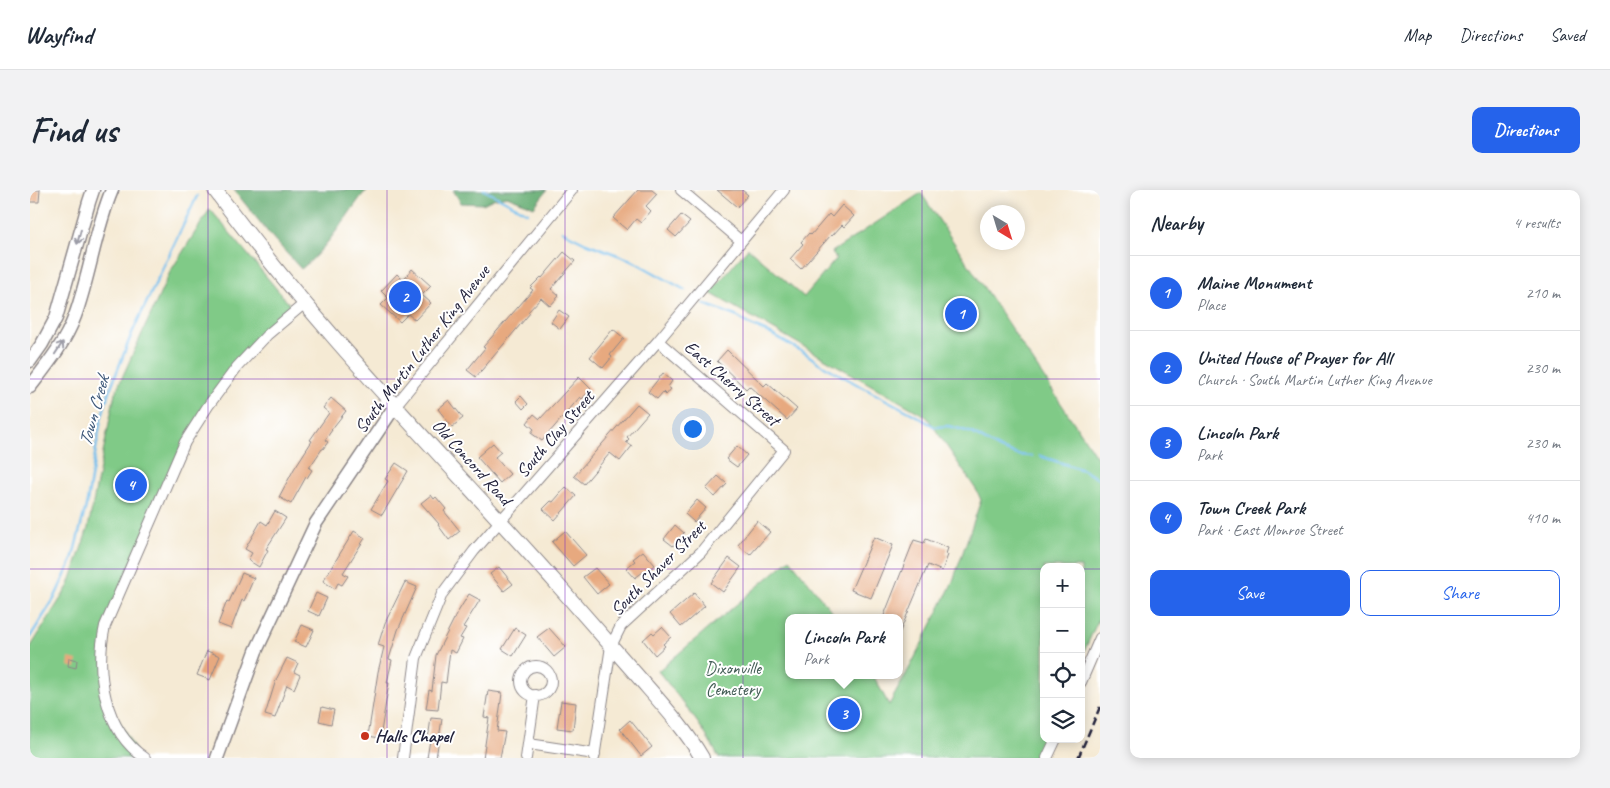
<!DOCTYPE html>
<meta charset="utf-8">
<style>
:root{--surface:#fff;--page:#f2f2f3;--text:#1f2937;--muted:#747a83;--line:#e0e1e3;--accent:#2563eb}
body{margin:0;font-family:Caveat,sans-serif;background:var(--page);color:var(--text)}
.controls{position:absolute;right:15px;bottom:15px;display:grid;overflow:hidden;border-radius:10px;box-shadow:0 2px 12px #0003}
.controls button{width:45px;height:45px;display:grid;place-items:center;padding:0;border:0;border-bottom:1px solid var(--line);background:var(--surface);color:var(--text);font:25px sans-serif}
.compass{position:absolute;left:950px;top:15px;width:45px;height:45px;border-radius:50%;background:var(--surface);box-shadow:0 2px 12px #0003;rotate:142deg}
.you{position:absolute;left:662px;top:238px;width:18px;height:18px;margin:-12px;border:4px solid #fff;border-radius:50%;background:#1a73e8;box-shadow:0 0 0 8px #1a73e833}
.badge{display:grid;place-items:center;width:32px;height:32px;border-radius:50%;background:var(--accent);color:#fff;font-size:16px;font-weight:700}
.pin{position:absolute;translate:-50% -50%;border:2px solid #fff;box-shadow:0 1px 5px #0006}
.popup{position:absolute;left:755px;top:424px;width:118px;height:65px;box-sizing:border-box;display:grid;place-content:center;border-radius:10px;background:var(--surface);filter:drop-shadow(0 1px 4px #0005);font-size:16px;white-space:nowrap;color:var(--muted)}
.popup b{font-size:19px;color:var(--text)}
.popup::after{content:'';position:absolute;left:50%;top:100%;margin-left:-10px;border:10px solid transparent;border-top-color:var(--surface)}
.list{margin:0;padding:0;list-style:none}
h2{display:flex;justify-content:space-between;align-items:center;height:65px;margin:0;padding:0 20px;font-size:21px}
h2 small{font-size:16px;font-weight:400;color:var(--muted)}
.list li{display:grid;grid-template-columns:32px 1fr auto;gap:15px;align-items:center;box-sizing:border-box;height:75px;padding:0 20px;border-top:1px solid var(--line)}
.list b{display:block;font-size:19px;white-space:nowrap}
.list p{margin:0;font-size:16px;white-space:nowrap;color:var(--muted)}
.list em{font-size:16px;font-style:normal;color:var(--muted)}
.actions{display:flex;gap:10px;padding:15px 20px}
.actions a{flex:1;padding:11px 0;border:1px solid var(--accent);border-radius:10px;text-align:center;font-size:18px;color:var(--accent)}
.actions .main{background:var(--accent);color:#fff}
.icon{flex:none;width:28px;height:28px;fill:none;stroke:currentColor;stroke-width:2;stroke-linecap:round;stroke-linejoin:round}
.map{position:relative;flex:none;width:1070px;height:568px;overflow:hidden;border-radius:10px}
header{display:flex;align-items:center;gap:30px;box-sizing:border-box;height:70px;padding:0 25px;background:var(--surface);border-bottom:1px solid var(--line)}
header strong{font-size:24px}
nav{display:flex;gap:28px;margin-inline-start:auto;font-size:18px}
.intro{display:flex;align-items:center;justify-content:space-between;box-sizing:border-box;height:120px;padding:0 30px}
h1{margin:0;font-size:35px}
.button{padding:12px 22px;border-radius:10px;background:var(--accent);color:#fff;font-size:18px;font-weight:700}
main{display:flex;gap:30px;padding:0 30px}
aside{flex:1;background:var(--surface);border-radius:10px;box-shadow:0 2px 12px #0003}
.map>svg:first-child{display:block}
.green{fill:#80ca87;stroke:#517661}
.forest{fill:#68ae74;stroke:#456858}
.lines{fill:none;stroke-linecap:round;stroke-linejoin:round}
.stream{stroke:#75bfee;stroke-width:2.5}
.building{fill:#e7a97f}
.minor-casing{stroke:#8c8688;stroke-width:12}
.tertiary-casing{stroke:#8c8688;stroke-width:15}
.secondary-casing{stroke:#8c8688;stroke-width:16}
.minor{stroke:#fff;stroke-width:10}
.tertiary{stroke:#fff;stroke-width:12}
.secondary{stroke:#fff;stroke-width:14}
.rail{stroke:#22223b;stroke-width:2.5;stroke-dasharray:8 4;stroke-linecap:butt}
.oneway{stroke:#9c9ca7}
.grid{fill:none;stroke:#7b2cbf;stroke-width:1;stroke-opacity:0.55}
.poi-dot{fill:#c8321e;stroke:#fff;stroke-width:2}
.labels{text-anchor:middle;stroke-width:4;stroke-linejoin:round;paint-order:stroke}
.street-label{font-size:18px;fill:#22223b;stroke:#fff}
.park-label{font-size:18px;fill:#435d56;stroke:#fff}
.poi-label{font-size:18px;font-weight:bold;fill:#22223b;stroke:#fff;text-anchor:start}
.water-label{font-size:19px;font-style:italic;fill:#3f597a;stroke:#fff}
</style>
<header>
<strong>Wayfind</strong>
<nav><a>Map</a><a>Directions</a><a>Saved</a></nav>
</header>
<div class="intro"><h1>Find us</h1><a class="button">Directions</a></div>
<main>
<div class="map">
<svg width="1070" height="568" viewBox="0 0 1070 568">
<rect width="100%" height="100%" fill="#fff"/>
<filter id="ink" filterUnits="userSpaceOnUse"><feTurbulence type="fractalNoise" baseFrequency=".02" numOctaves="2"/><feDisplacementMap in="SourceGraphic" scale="10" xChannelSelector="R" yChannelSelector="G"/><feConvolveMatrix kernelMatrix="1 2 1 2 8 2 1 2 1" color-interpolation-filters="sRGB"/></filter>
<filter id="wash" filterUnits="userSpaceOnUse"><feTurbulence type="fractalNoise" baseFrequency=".0096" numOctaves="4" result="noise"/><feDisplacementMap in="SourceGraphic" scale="20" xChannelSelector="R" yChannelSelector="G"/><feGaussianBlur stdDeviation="1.12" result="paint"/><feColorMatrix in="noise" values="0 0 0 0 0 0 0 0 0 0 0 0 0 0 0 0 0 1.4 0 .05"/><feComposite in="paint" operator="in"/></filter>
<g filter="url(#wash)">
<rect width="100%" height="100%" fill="#f5ead4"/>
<path class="green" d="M891,3L1070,272V426L1051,468V377H1014V549H1015L1007,568H689C673,536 650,509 628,481L760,369L807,428H759V485H843L859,515L881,475L922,394L951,310L947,301L897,227L680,103L718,58L774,107L806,69L802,62Z
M180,19L260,115L207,177L155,252L75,436L74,503L106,562L105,568H0V458L39,395L58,338L85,203L140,82Z"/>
<path class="forest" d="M204,0H338L333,4C316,27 294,62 271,79L241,46Z
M423,0H517L504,17L477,6L463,9L453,14L431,13Z"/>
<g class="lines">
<path class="stream" d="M454,0L498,23
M532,41L556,53L601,70L655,100
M674,114L708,127L718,134L737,142L775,163L789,173L830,196L883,224L905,237L918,236L930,239L942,243L970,259L988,265L1002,266
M1010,266L1053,280L1070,290
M0,447L24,409L42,370L57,312L71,229L79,202L102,143L167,6"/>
</g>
<g id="blocks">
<path class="building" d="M0,0H10L9,12H0Z
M608,0H622L627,4L616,16L621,21L611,33L606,29L597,40L583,28Z
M687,0H712L718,5L707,17Z
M812,15L824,26L814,37L812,35L802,46L801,45L771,79L760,69L773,54L771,52L779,43L781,45L799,24L802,27Z
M651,25L660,32L646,47L638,40Z
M534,62L545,71L521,99L529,106L520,116L511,108L498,122L500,123L485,141L446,187L437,180L455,158L453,157L503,100L500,98L511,87L512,88Z
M382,79L401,96L392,105L401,113L385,130L378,124L370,132L351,115L358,108L351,101L367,84L373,90Z
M529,120L539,127L530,139L521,132Z
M583,139L594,148L580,165L582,167L573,178L560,167Z
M697,160L734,196L737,193L767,219L757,230L719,196L716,199L687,171Z
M633,183L642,191L638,197L641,199L636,205L633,202L627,209L618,202Z
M549,187L561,199L552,209L550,207L512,251L501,243L504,239L497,233L504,224L510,229Z
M491,206L498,214L493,219L486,211Z
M301,208L316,221L301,240H302L295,250L298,252L293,259H292L279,278L282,280L277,288L276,287L261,314L249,307L264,279L282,251L280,250L299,223L293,218Z
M419,210L433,228L422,237L408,219Z
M607,214L618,223L597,247L599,249L596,252L602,256L590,271L580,263L554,294L544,286Z
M463,253L471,262L465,267L480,284L470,293L447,267Z
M707,256L717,265L707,277L696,269Z
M366,273L378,281L352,325L341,319L358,291L355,289Z
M688,286L697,294L685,307L676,299Z
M536,297L546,306L525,330L513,319L521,311L523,312Z
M401,305L404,309L406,307L416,319L414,321L430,341L419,350L408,335L409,334L391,313Z
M667,310L676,318L664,332L655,324Z
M245,321L256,328L236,359L238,360L229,377L218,370L222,363L215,359L231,331L237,335Z
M727,331L740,342L720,365L708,355Z
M645,335L654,343L643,356L634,349Z
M324,341L335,348L313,383L318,386L312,395L308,393L305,399L293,391Z
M535,341L556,365L543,376L522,352Z
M844,347L863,355L841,408L821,400Z
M896,349L918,358L916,364L918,365L912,381L898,375L869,444V428H853L884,350L894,353Z
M613,361L625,375L615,383L613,382L605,388L596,378L605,371L603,369Z
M699,368L711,377L693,402L681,393Z
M469,377L483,394L474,401L460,384Z
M565,378L579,394L567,404L553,387Z
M212,383L224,388L214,411L212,410L201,439L188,434L197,411L199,412Z
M375,392L387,397L368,440L359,469L362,470L357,493H359L350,548L338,546L348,482L354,457L348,455L355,433Z
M286,403L297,408L289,426L278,421Z
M664,403L675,416L651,437L640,424Z
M439,404L450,410L433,437L436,438L430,448L433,449L426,463L420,460L416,493L411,492L408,520L396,519L399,500L402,501L406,465L426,425Z
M272,435L284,440L276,457L264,452Z
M632,437L641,447L633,454L635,456L625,465L613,450L622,442L624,444Z
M485,438L496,445L483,466L472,459Z
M519,438L536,457L524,467L507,447Z
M177,461L190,466L180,490L167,485Z
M39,468L47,470L46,478L38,476Z
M257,468L268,473L264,482L270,485L264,499L257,495L245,528L235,525L246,490Z
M458,501L472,503L467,541L475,542L470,568H453L459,528L454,527Z
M531,511L546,513L543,540L527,538Z
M292,517L304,520L301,534L289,531Z
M401,528L412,529L406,568H397L400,550L398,549Z
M600,530L622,557L611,566L590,539Z"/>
</g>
</g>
<g filter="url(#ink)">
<use href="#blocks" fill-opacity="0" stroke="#8c8688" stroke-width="1"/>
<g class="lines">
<g class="minor-casing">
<path id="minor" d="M651,0L711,51
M365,216L542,0
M491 491a15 15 0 1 1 30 0a15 15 0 1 1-30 0Z
M1051,492L1070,448
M499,554L565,564
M115,568C74,541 65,481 75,436L155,252L178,216L207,177L237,145L275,113
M373,568L386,468L412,404L444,361L628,151L754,0
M496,568L505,505
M564,568L581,456L591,436L671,362L754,260L628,151
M1017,568L1026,549"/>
</g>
<g class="tertiary-casing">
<path id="tertiary" d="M0,171L12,154L26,128L59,12L63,0
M0,197C17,175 35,153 45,126C60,85 65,40 82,0
M187,568L226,461L286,333L365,216"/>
</g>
<g class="secondary-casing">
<path id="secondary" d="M185,0C287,139 412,265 527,394C555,426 583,458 612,491C633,515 656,540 672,568"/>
</g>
<use href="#minor" class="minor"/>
<use href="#tertiary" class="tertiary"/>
<use href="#secondary" class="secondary"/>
<path class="rail" d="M1048,568L1070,517"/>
</g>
<defs><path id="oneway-shaft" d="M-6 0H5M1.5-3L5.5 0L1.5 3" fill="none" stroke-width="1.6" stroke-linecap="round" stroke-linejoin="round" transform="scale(1.25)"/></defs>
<g class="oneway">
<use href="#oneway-shaft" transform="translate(49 47) rotate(105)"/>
<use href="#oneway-shaft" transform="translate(29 158) rotate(-57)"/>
</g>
</g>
<path class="grid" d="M178,0V568M357,0V568M535,0V568M713,0V568M892,0V568M0,189H1070M0,379H1014M1051,379H1070"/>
<circle class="poi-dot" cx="335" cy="546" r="5"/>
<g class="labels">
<g class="street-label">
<text transform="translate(392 159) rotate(-52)" y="6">South Martin Luther King Avenue</text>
<text transform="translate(702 193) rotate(41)" y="6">East Cherry Street</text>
<text transform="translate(525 244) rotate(-49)" y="6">South Clay Street</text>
<text transform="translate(442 272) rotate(48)" y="6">Old Concord Road</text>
<text transform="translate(628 378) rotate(-45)" y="6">South Shaver Street</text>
</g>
<g class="park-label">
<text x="703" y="484">Dixonville<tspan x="703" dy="21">Cemetery</tspan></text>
</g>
<g class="poi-label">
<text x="345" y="552">Halls Chapel</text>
</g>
<g class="water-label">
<text transform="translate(63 221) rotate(-75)" y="7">Town Creek</text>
</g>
</g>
</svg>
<div class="controls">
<button>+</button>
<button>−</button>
<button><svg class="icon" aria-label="locate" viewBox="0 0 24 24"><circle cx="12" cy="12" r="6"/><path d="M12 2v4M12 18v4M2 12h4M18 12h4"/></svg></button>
<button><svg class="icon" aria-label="layers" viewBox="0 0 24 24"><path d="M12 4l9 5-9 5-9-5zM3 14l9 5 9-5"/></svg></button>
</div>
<svg class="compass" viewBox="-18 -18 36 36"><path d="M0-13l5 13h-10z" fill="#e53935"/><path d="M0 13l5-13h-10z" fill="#747a83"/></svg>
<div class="you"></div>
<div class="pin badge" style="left:931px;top:124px">1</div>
<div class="pin badge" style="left:375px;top:107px">2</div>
<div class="pin badge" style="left:814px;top:524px">3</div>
<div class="popup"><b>Lincoln Park</b>Park</div>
<div class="pin badge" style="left:101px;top:295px">4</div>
</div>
<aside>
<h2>Nearby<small>4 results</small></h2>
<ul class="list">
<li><span class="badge">1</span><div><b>Maine Monument</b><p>Place</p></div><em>210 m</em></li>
<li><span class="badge">2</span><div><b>United House of Prayer for All</b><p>Church · South Martin Luther King Avenue</p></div><em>230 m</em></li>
<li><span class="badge">3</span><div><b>Lincoln Park</b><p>Park</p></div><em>230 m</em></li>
<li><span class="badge">4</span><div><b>Town Creek Park</b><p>Park · East Monroe Street</p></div><em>410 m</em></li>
</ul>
<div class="actions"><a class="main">Save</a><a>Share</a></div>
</aside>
</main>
